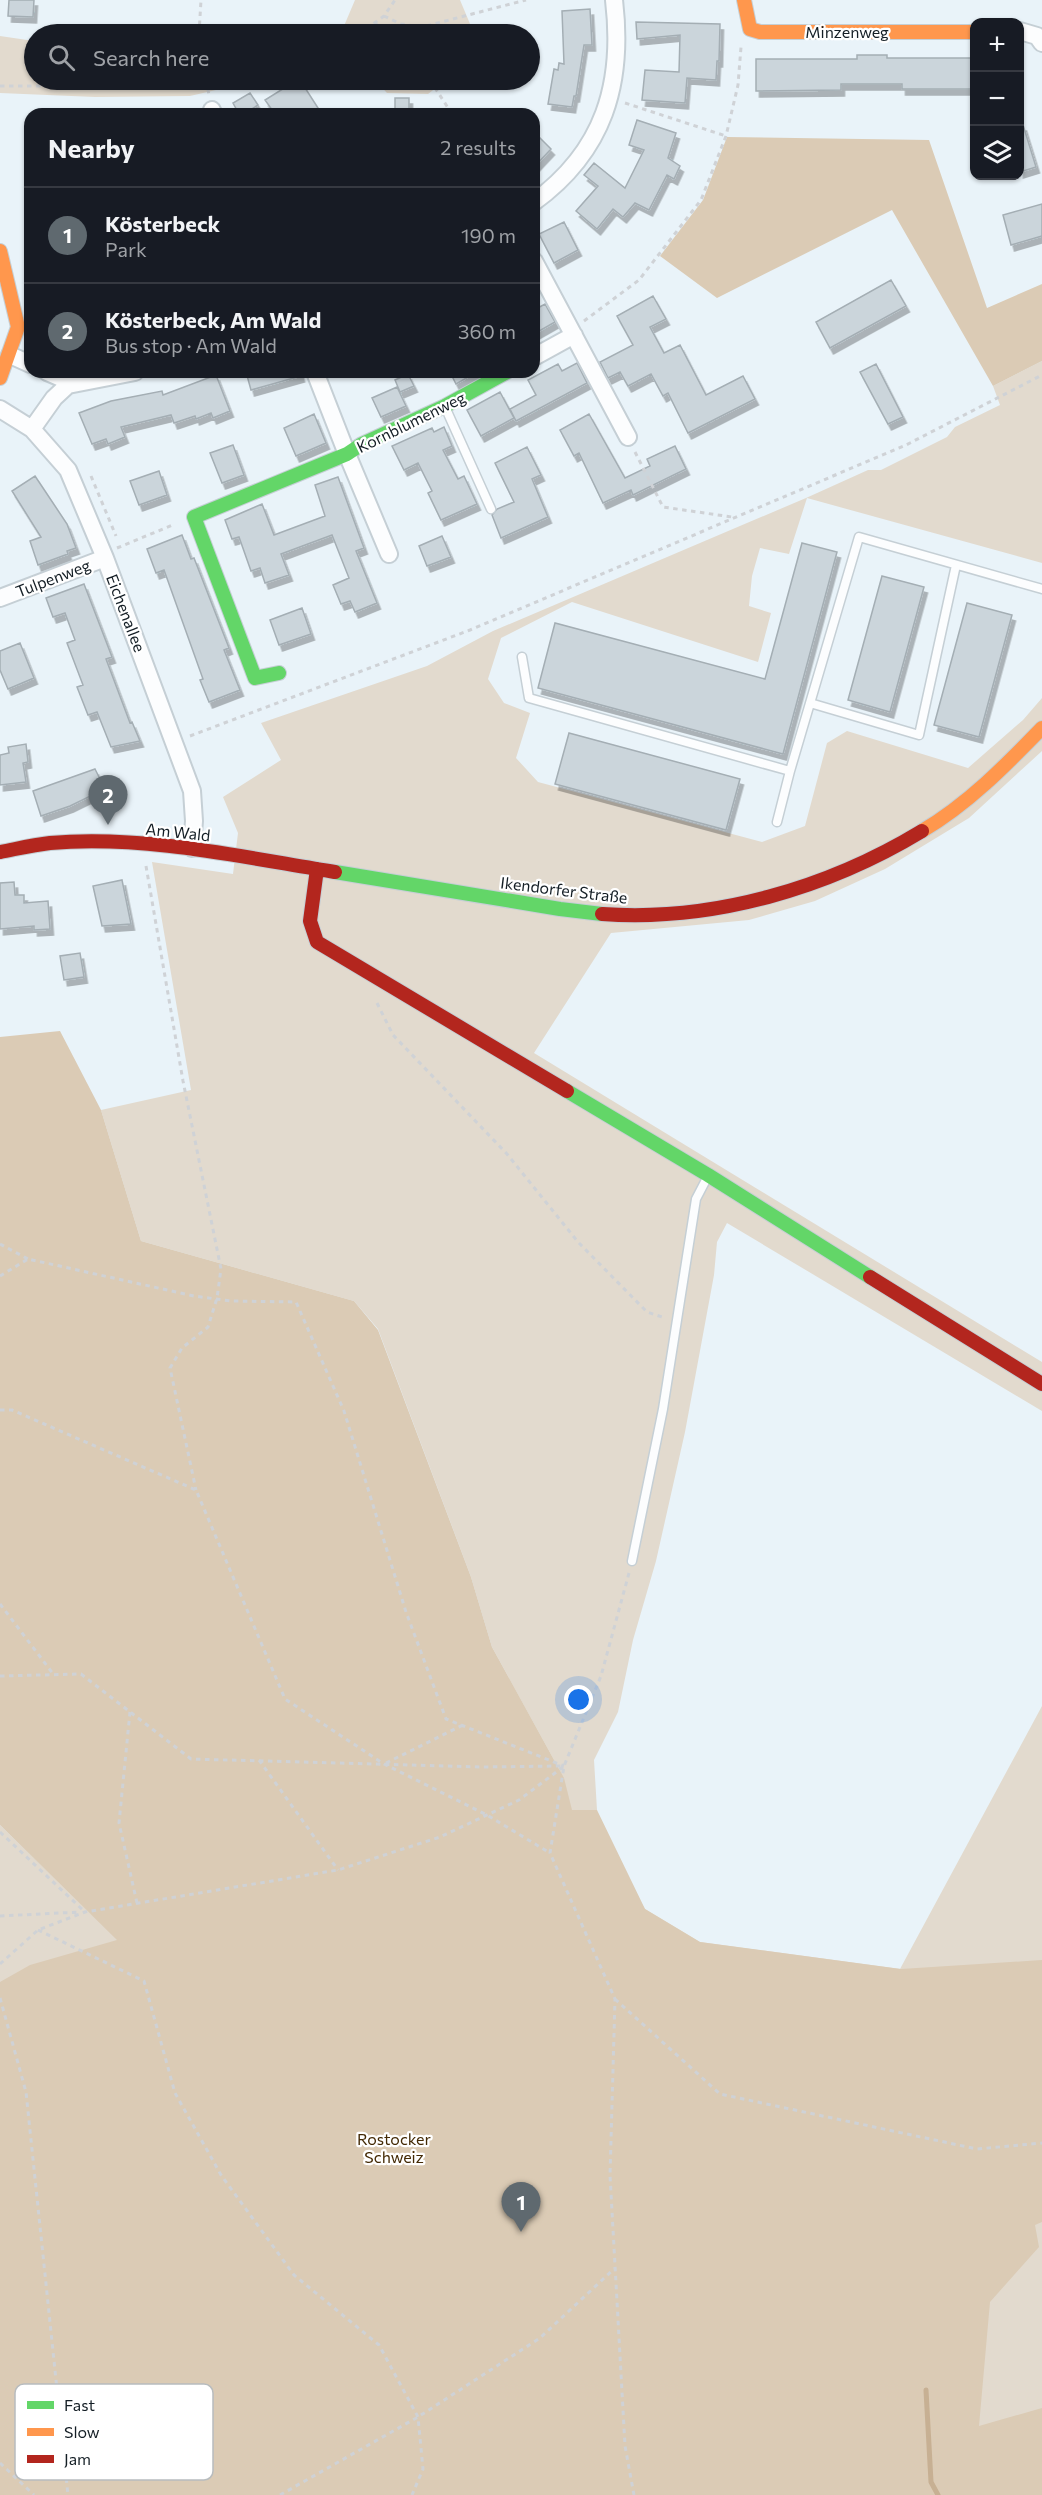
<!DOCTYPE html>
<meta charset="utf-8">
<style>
:root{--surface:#171b24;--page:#242831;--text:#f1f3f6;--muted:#9ea1a6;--line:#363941;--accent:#5f696f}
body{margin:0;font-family:Commissioner,sans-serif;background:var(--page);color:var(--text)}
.controls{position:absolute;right:18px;top:18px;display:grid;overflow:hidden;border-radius:12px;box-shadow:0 2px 4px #0004}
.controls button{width:54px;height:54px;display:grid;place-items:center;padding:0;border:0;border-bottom:2px solid var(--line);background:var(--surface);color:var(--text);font:30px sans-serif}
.you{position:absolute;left:579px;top:1700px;width:21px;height:21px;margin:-15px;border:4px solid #fff;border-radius:50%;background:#1a73e8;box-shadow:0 0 0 9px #1a73e833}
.badge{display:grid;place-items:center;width:39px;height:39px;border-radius:50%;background:var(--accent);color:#fff;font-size:20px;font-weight:700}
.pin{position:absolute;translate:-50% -50px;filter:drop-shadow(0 2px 3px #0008)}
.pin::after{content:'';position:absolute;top:32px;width:21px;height:18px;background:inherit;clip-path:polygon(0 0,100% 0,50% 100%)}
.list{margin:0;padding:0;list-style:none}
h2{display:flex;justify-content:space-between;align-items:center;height:78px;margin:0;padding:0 24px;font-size:26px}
h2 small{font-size:20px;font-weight:400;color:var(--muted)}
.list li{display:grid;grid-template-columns:39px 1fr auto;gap:18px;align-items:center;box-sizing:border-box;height:96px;padding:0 24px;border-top:2px solid var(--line)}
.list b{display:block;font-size:22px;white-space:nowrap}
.list p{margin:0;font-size:20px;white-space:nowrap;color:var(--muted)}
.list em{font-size:20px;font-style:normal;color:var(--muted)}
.icon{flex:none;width:33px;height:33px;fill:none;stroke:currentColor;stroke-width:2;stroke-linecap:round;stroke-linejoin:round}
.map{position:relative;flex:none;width:1042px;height:2495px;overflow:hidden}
.search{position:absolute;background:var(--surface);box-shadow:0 2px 4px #0004;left:24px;top:24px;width:516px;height:66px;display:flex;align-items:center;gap:15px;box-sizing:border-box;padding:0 21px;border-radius:33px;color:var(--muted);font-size:22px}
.panel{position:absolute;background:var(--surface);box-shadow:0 2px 4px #0004;left:24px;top:108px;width:516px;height:270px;border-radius:18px}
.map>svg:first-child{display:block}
.green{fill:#e2dace}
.forest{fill:#dbcbb5}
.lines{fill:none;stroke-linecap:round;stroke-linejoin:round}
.stream{stroke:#c7b093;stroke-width:5}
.building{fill:#cbd5db;stroke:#a4aeb4;stroke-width:1.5;filter:url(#shadow)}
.lane-casing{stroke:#c5cfd5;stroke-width:11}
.street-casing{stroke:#c5cfd5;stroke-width:20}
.fast-casing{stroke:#c5cfd5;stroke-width:16}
.slow-casing{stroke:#c5cfd5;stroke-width:16}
.jam-casing{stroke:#c5cfd5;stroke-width:16}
.path{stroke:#cfd2d6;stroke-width:3;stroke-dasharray:4.5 4.5;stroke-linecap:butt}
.lane{stroke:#fcfdfe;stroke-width:8}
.street{stroke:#fcfdfe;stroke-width:16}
.fast{stroke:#63d668;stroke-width:14}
.slow{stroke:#ff974d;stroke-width:14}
.jam{stroke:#b3261e;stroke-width:14}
.labels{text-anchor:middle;stroke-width:4.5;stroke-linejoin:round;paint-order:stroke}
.street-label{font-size:16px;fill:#141e25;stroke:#fff}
.park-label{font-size:16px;fill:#432904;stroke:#fff}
.key{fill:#fff;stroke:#b8bcbe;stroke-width:1.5}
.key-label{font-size:16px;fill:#141e25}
</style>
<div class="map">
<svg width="1042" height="2495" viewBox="0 0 1042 2495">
<defs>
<filter id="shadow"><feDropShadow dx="3.5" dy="6" stdDeviation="0" flood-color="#0004"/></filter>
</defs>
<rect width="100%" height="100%" fill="#e9f3f9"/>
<path class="green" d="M355,0H460L473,31L472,34H144L153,30L341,33Z
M0,36L34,41V80H259L190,96L95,97L0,93Z
M375,80H446L428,94L387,93Z
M1042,361V563L807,498L789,554L760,548L752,576L749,606L771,613L758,662L572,602L501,638L488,679L504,703L530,713L516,758L538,782L762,842L805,826L827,743L847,731L968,768L1023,720L1042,698V751L969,818L885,869L815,901L749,920L611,933L534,1053L1042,1362V1411L727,1223L717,1242L714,1275L685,1432L656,1561L633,1640L618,1712L594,1760L597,1810L584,1811L645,1909L700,1942L900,1969L1042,1706V2495H0V1825L91,1914L559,1769L492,1647L471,1577L378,1329L354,1301L141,1241L101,1110L191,1090L152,862L233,874L238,833L223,797L281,760L261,723L427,666L493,631L806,498L868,470H881L947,437L955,427L1000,405L993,386Z"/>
<path class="forest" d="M727,137L929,140L987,308L1042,284V361L993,386L892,210L717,298L660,256L703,200Z
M60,1031L101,1110L141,1241L354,1301L378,1330L471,1577L492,1647L564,1778L572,1810H597L645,1909L700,1942L901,1969L1042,1960V2222L1035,2225L1039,2247L990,2302L979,2426L1042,2408V2495H0V1982L30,1965L117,1940L0,1825V1037Z"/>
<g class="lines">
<path class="stream" d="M926,2390L931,2482L938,2495"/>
</g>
<path class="building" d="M9,0H34L33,17L8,16Z
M590,9L592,45H584L576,96H574L572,107L548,104L554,69L558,70L559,63L564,64L562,11Z
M636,22L720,24L719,61H717L716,80L687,78L685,103L642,100L645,70L679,72L680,35L637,39Z
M857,55H887V58H975V89H902V84H841V90L756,91V59H857Z
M297,80H300L318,108L309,114H275L265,100Z
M250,93L258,105L244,114H239L233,103Z
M395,98H409V114H395Z
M637,120L676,133L668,158L680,166L674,179L667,175L649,210L635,203L623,217L613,209L597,229L576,211L598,186L584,175L594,163L625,188L644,150L629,145Z
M1020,125H1023L1036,167L1020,172Z
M534,132L551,149L534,167Z
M1042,204V236L1011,245L1003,215Z
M564,222L578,250L554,263L539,234Z
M891,280L906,306L830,348L816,322Z
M653,296L666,319L650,327L664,353L680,345L706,395L743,376L755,399L688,433L668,393L663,396L651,374L628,386L620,372L608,378L600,362L633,345L617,316Z
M545,304L555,322L534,334V310Z
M577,363L587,383L516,421L510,409L536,395L528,380L558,364L562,371Z
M876,364L903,417L888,424L860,372Z
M246,372H300L301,376L251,390Z
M450,372H477L456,384Z
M408,374L414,386L400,392L395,380Z
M216,375L230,411L213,418L211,413L196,419L195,416L174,423L171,415L121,427L125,437L108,444L106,439L92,444L79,413L111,401L162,391L163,395Z
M397,387L406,406L381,417L372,398Z
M500,392L514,418L481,436L467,410Z
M314,414L326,443L296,456L284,428Z
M589,414L625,478L650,466L647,459L675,446L686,469L633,495L631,490L603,503L579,453L574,456L560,430Z
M444,427L452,446L443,450L458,479L464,476L477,504L441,520L428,493L432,491L418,463L404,470L392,446L432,428L434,432Z
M233,445L244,475L222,483L210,453Z
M527,447L541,475L532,479L548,517L501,538L492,515L497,509L514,502L495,463Z
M159,471L167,495L139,505L130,481Z
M35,476L67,524L76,548L67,551L68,554L38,565L30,541L41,537L12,491Z
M338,477L364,548L356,551L377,603L355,612L350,601L341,604L333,585L349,578L332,535L281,554L289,575L265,583L260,568L251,571L239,537L232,539L225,520L262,504L274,535L325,516L315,485Z
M182,535L191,559L194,558L229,648L224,650L240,690L209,702L200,680L203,679L164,570L156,573L147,549Z
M442,536L451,557L427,566L419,546Z
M802,543L837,552L783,754L538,688L555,623L765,679Z
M882,576L924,587L890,712L848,700Z
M84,584L112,657L106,659L130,723L132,722L140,741L111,747L97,712L88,715L77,687L83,685L67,643L75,640L65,613L53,617L46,598Z
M967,603L1012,615L979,737L934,725Z
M302,608L311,634L279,645L270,620Z
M20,643L34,678L8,689L0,670V651Z
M569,733L740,779L726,830L555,784Z
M26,744L28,762L23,763L26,782L0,785V755L9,753L8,747Z
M95,769L105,789L70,806L41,816L33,791Z
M122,880L131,924L102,926L93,886Z
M14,882L15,895H24V903L48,901L50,929L34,930V926L0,929V883Z
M80,953L84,977L64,980L60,956Z"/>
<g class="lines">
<g class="lane-casing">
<path id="lane" d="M446,409L491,509
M522,657L529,698L790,771
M810,703L919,735L956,565
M777,822L790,771L859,537L1042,589
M632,1561L663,1409L696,1199L708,1176"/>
</g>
<g class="street-casing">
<path id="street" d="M1020,31L1037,36L1042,43
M212,110L213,114
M534,202C604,151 624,84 614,0
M534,261L628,437
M10,355L30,364
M534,357L574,335
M47,372L61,378L68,385
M315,372L347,454L389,554
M0,409L32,429L68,470L105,558L192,791L194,821L192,848
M32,429L54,398L68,385L135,372
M0,598L105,558"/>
</g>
<g class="fast-casing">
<path id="fast" d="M279,673L255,678L194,517L347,454L362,444L445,406L507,372
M335,872L560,909L602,914
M567,1091L708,1175L870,1277"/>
</g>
<g class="slow-casing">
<path id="slow" d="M744,0L750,29L760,32H974
M0,251L18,327L0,378
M922,831C968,804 1005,766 1042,728"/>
</g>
<g class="jam-casing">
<path id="jam" d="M0,852C16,849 33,845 50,843C145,835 242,857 335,872
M317,869L310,921L317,942L567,1091
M602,914C713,922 828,888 922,831
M870,1277L1042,1384"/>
</g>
<path class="path" d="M384,16L401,24L422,27L526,0
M375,23L387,34
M199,34L201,0
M359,34L384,16L395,0
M206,80L209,95
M430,80L452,114
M0,86H57L87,80
M625,103L726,136
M584,321L639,280L701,200L726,136L738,85L741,47
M635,452L663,507L732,517
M91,476L116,536
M117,548L175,524
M190,736L470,630L906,445L1042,375
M146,866L183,1081L221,1269L217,1298L208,1327L182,1348L170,1368L196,1490
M377,1003L393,1035L507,1154L578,1242L647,1312L665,1318
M0,1244L28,1259
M0,1276L28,1259L194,1296L231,1301L296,1302L344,1411L406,1612L446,1719L564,1766
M0,1410H12L196,1490L285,1699L384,1764L487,1815L550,1853
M629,1573L601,1676L564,1766L550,1853L615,1999L610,2175L625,2446L634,2495
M0,1604L54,1675
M0,1676L81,1674L191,1759L483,1767L561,1766
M130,1712L119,1823L137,1903
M259,1760L338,1870
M386,1763L463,1725
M0,1832L85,1912
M0,1916L80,1912
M38,1930L144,1981L175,2093L221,2175L294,2275L379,2345L418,2417L423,2469L412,2495
M0,1964L38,1930L85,1912L338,1870L440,1837L519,1800L563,1767
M0,1998L26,2092L68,2495
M615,1999L720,2094L977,2149L1042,2143
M0,2463L34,2495
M280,2495L418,2417L540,2338L615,2268"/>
<use href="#lane" class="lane"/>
<use href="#street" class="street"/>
<use href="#fast" class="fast"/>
<use href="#slow" class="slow"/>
<use href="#jam" class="jam"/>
</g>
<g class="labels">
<g class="street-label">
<text x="847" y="38">Minzenweg</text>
<text transform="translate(411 422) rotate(-26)" y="6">Kornblumenweg</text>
<text transform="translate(53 578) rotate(-21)" y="6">Tulpenweg</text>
<text transform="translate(126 613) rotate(69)" y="6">Eichenallee</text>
<text transform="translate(178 832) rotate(6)" y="6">Am Wald</text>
<text transform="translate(564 890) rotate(7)" y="6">Ikendorfer Straße</text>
</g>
<g class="park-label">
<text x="394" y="2145">Rostocker<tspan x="394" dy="18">Schweiz</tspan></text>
</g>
</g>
<rect x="15" y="2384" width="198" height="96" rx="9" class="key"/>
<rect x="27" y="2401" width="27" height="8" fill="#63d668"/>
<rect x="27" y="2428" width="27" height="8" fill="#ff974d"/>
<rect x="27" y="2455" width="27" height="8" fill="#b3261e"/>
<g class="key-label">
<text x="64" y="2411">Fast</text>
<text x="64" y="2438">Slow</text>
<text x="64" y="2465">Jam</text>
</g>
</svg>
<div class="controls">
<button>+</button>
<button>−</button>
<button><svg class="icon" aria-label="layers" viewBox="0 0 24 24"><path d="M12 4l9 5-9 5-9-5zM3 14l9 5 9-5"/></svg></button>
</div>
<div class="you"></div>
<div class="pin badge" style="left:521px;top:2232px">1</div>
<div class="pin badge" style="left:108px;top:825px">2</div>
<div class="search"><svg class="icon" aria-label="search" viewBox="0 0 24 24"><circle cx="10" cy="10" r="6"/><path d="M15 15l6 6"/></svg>Search here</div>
<section class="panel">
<h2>Nearby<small>2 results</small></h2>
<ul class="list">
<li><span class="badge">1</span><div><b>Kösterbeck</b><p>Park</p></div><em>190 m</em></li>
<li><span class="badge">2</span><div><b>Kösterbeck, Am Wald</b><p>Bus stop · Am Wald</p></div><em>360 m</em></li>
</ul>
</section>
</div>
